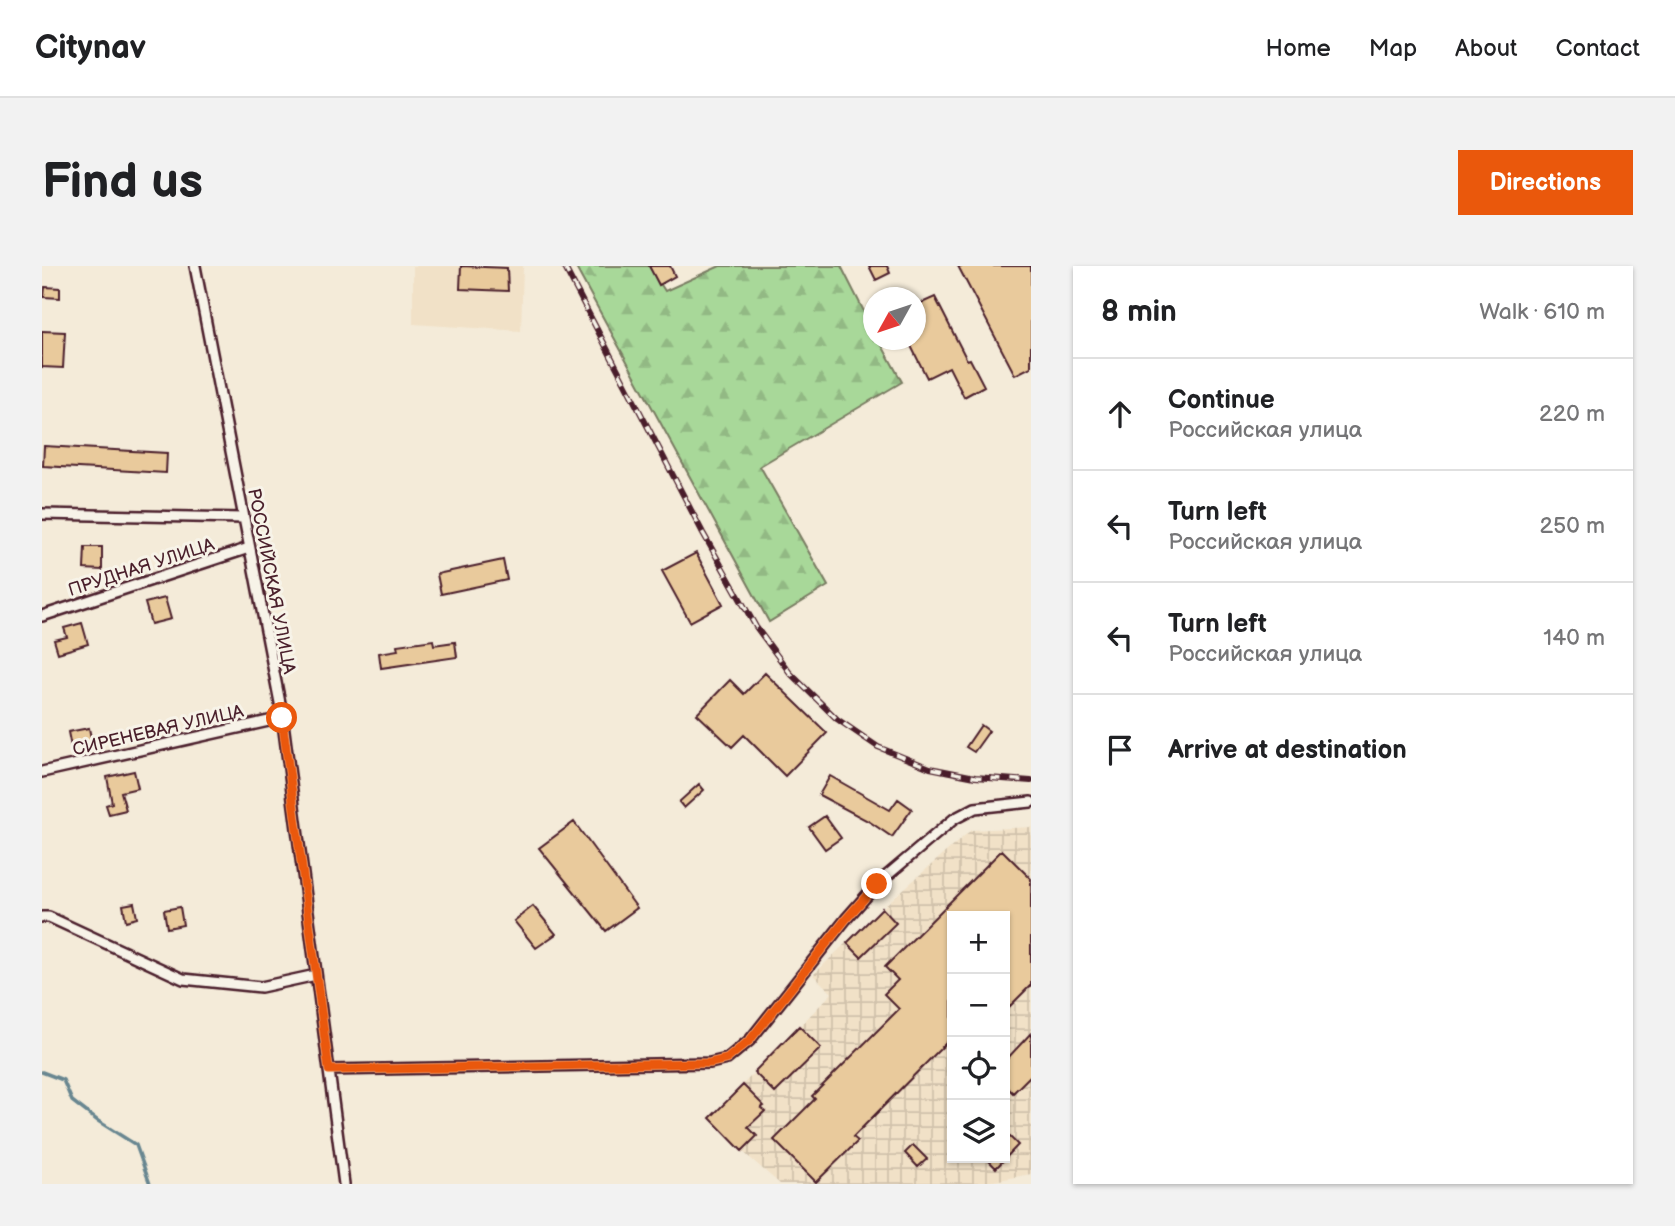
<!DOCTYPE html>
<meta charset="utf-8">
<style>
:root{--surface:#fff;--page:#f2f2f2;--text:#202124;--muted:#757577;--line:#e0e0e0;--accent:#ea580c}
body{margin:0;font-family:"Balsamiq Sans",sans-serif;background:var(--page);color:var(--text)}
.controls{position:absolute;right:21px;bottom:21px;display:grid;overflow:hidden;border-radius:0px;box-shadow:0 2px 5px #0004}
.controls button{width:63px;height:63px;display:grid;place-items:center;padding:0;border:0;border-bottom:2px solid var(--line);background:var(--surface);color:var(--text);font:35px sans-serif}
.compass{position:absolute;left:821px;top:21px;width:63px;height:63px;border-radius:50%;background:var(--surface);box-shadow:0 2px 5px #0004;rotate:230deg}
.stop{position:absolute;width:21px;height:21px;margin:-16px;border:5px solid #ea580c;border-radius:50%;background:#fff}
.stop.end{background:#ea580c;border-color:#fff;box-shadow:0 2px 7px #0008}
.list{margin:0;padding:0;list-style:none}
h2{display:flex;justify-content:space-between;align-items:center;height:91px;margin:0;padding:0 28px;font-size:30px}
h2 small{font-size:23px;font-weight:400;color:var(--muted)}
.list li{display:grid;grid-template-columns:46px 1fr auto;gap:21px;align-items:center;box-sizing:border-box;height:112px;padding:0 28px;border-top:2px solid var(--line)}
.list b{display:block;font-size:26px;white-space:nowrap}
.list p{margin:0;font-size:23px;white-space:nowrap;color:var(--muted)}
.list em{font-size:23px;font-style:normal;color:var(--muted)}
.icon{flex:none;width:38px;height:38px;fill:none;stroke:currentColor;stroke-width:2;stroke-linecap:round;stroke-linejoin:round}
.map{position:relative;flex:none;width:989px;height:918px;overflow:hidden;border-radius:0px}
header{display:flex;align-items:center;gap:42px;box-sizing:border-box;height:98px;padding:0 35px;background:var(--surface);border-bottom:2px solid var(--line)}
header strong{font-size:33px}
nav{display:flex;gap:38px;margin-inline-start:auto;font-size:24px}
.intro{display:flex;align-items:center;justify-content:space-between;box-sizing:border-box;height:168px;padding:0 42px}
h1{margin:0;font-size:49px}
.button{padding:18px 32px;border-radius:0px;background:var(--accent);color:#fff;font-size:24px;font-weight:700}
main{display:flex;gap:42px;padding:0 42px}
aside{flex:1;background:var(--surface);border-radius:0px;box-shadow:0 2px 5px #0004}
.map>svg:first-child{display:block}
.built{fill:#f1e1c7}
.industrial{fill:url(#industrial-grid);fill-rule:evenodd}
.forest{fill:url(#forest-firs);stroke:#797c62;stroke-width:2}
.lines{fill:none;stroke-linecap:round;stroke-linejoin:round}
.stream{stroke:#678690;stroke-width:3.5}
.building{fill:#e9ca9c;stroke:#4a1f2b;stroke-width:2}
.street-casing{stroke:#4a1f2b;stroke-width:14}
.street{stroke:#f7f3e8;stroke-width:9}
.rail-casing{stroke:#4a1f2b;stroke-width:6}
.rail{stroke:#f7f3e8;stroke-width:3.5;stroke-dasharray:10;stroke-linecap:butt}
.route{stroke:#ea580c;stroke-width:9}
.labels{text-anchor:middle;stroke-width:6;stroke-linejoin:round;paint-order:stroke}
.street-label{font-size:18px;fill:#4a1f2b;stroke:#f7f3e8}
</style>
<header>
<strong>Citynav</strong>
<nav><a>Home</a><a>Map</a><a>About</a><a>Contact</a></nav>
</header>
<div class="intro"><h1>Find us</h1><a class="button">Directions</a></div>
<main>
<div class="map">
<svg width="989" height="918" viewBox="0 0 989 918">
<defs>
<pattern id="industrial-grid" width="8" height="8" patternUnits="userSpaceOnUse" patternTransform="scale(1.75)"><rect width="8" height="8" fill="#f1e1c7"/><path d="M0 4h8M4 0v8" fill="none" stroke="#d0c1ab"/></pattern>
<pattern id="forest-firs" width="22" height="20" patternUnits="userSpaceOnUse" patternTransform="scale(1.75)"><rect width="22" height="20" fill="#a8d899"/><path d="M5 1l3.5 6h-7zM16 11l3.5 6h-7z" fill="#92b984"/></pattern>
</defs>
<rect width="100%" height="100%" fill="#f4ebd9"/>
<filter id="ink" filterUnits="userSpaceOnUse"><feTurbulence type="fractalNoise" baseFrequency=".0143" numOctaves="2"/><feDisplacementMap in="SourceGraphic" scale="14" xChannelSelector="R" yChannelSelector="G"/><feConvolveMatrix kernelMatrix="1 2 1 2 8 2 1 2 1" color-interpolation-filters="sRGB"/></filter>
<g filter="url(#ink)">
<path class="built" d="M371,0H481L479,65L371,58Z"/>
<path class="industrial" d="M989,561V908L936,918H738L700,885L668,852L790,727L771,709L840,642L929,564ZM910,650H963V892H910Z"/>
<path class="forest" d="M533,0H607L623,25L678,0H799L831,63L832,74H837L860,116L718,200L786,320L727,356Z"/>
<g class="lines">
<path class="stream" d="M0,806L21,814L30,835L56,855L94,879L108,918"/>
</g>
<path class="building" d="M419,0L465,2L466,25L418,23Z
M607,0H628L633,10L617,19Z
M827,0H845L848,7L834,14Z
M916,0H989V101L973,109Z
M3,21L18,22V32L2,31Z
M893,31L925,94L928,93L942,120L922,131L907,101L885,112L866,74H873V40Z
M0,65L23,66L21,102L0,101Z
M2,180L125,187L124,207L1,200Z
M43,281H60V304L42,303Z
M654,287L681,338L648,356L620,305Z
M461,294L465,314L399,328L395,308Z
M123,332L129,353L109,358L103,337Z
M40,357L46,378L16,387L12,374L25,371L22,362Z
M391,374L392,379L413,376L415,391L339,402L337,387L356,384L355,379Z
M723,407L785,467L743,510L702,469L690,481L655,448L688,414L702,428Z
M939,459L947,465L932,486L924,481Z
M47,462L50,477L29,481L26,466Z
M92,505L96,522L79,526L84,544L67,548L64,539L70,537L65,511Z
M788,510L848,544L856,533L870,543L850,571L828,556L777,529Z
M657,518L662,524L642,542L637,536Z
M783,550L799,572L783,583L767,561Z
M532,556L595,642L564,665L497,582Z
M960,584L989,613V719L963,745V650H910V771L811,871L816,875L774,916L732,874L773,833L770,830L857,743L842,728L856,714L843,701Z
M92,637L95,652L84,655L81,639Z
M491,640L514,668L494,682L472,655Z
M138,641L141,659L125,662L122,644Z
M840,642L854,657L819,691L805,677Z
M757,760L779,782L733,827L712,806Z
M989,767V809L971,827L963,819V795Z
M701,819L722,840L719,842L723,845L706,861L715,870L700,885L668,852Z
M963,866L976,879L954,902L944,892H963Z
M871,879L885,893L876,901L863,887Z"/>
<g class="lines">
<g class="street-casing">
<path id="street" d="M153,0L239,442L302,918
M0,248L201,252
M0,350L207,282
M0,506L240,452
M0,651H7L141,713L219,721L274,709
M287,804L668,797L685,793L708,774L804,653L835,618L912,553L933,542L989,536"/>
</g>
<use href="#street" class="street"/>
<g class="rail-casing">
<path id="rail" d="M522,0L661,267L714,361L748,407L795,453L836,481L888,502L933,511L989,515"/>
</g>
<use href="#rail" class="rail"/>
</g>
</g>
<g class="lines" filter="url(#ink)">
<path class="route" d="M240,452L287,804L668,797L685,793L708,774L804,653L835,618"/>
</g>
<g class="labels">
<g class="street-label">
<text transform="translate(99 301) rotate(-18)" y="6">ПРУДНАЯ УЛИЦА</text>
<text transform="translate(230 315) rotate(79)" y="6">РОССИЙСКАЯ УЛИЦА</text>
<text transform="translate(116 464) rotate(-13)" y="6">СИРЕНЕВАЯ УЛИЦА</text>
</g>
</g>
</svg>
<div class="controls">
<button>+</button>
<button>−</button>
<button><svg class="icon" aria-label="locate" viewBox="0 0 24 24"><circle cx="12" cy="12" r="6"/><path d="M12 2v4M12 18v4M2 12h4M18 12h4"/></svg></button>
<button><svg class="icon" aria-label="layers" viewBox="0 0 24 24"><path d="M12 4l9 5-9 5-9-5zM3 14l9 5 9-5"/></svg></button>
</div>
<svg class="compass" viewBox="-18 -18 36 36"><path d="M0-13l5 13h-10z" fill="#e53935"/><path d="M0 13l5-13h-10z" fill="#757577"/></svg>
<div class="stop" style="left:240px;top:452px"></div>
<div class="stop end" style="left:835px;top:618px"></div>
</div>
<aside>
<h2>8 min<small>Walk · 610 m</small></h2>
<ul class="list">
<li><svg class="icon" aria-label="ahead" viewBox="0 0 24 24"><path d="M12 20V5M6 11l6-6 6 6"/></svg><div><b>Continue</b><p>Российская улица</p></div><em>220 m</em></li>
<li><svg class="icon" aria-label="left" viewBox="0 0 24 24"><path d="M17 20v-9H6M10 6l-5 5 5 5"/></svg><div><b>Turn left</b><p>Российская улица</p></div><em>250 m</em></li>
<li><svg class="icon" aria-label="left" viewBox="0 0 24 24"><path d="M17 20v-9H6M10 6l-5 5 5 5"/></svg><div><b>Turn left</b><p>Российская улица</p></div><em>140 m</em></li>
<li><svg class="icon" aria-label="arrive" viewBox="0 0 24 24"><path d="M6 21V4h12l-3 4 3 4H6"/></svg><div><b>Arrive at destination</b></div></li>
</ul>
</aside>
</main>
